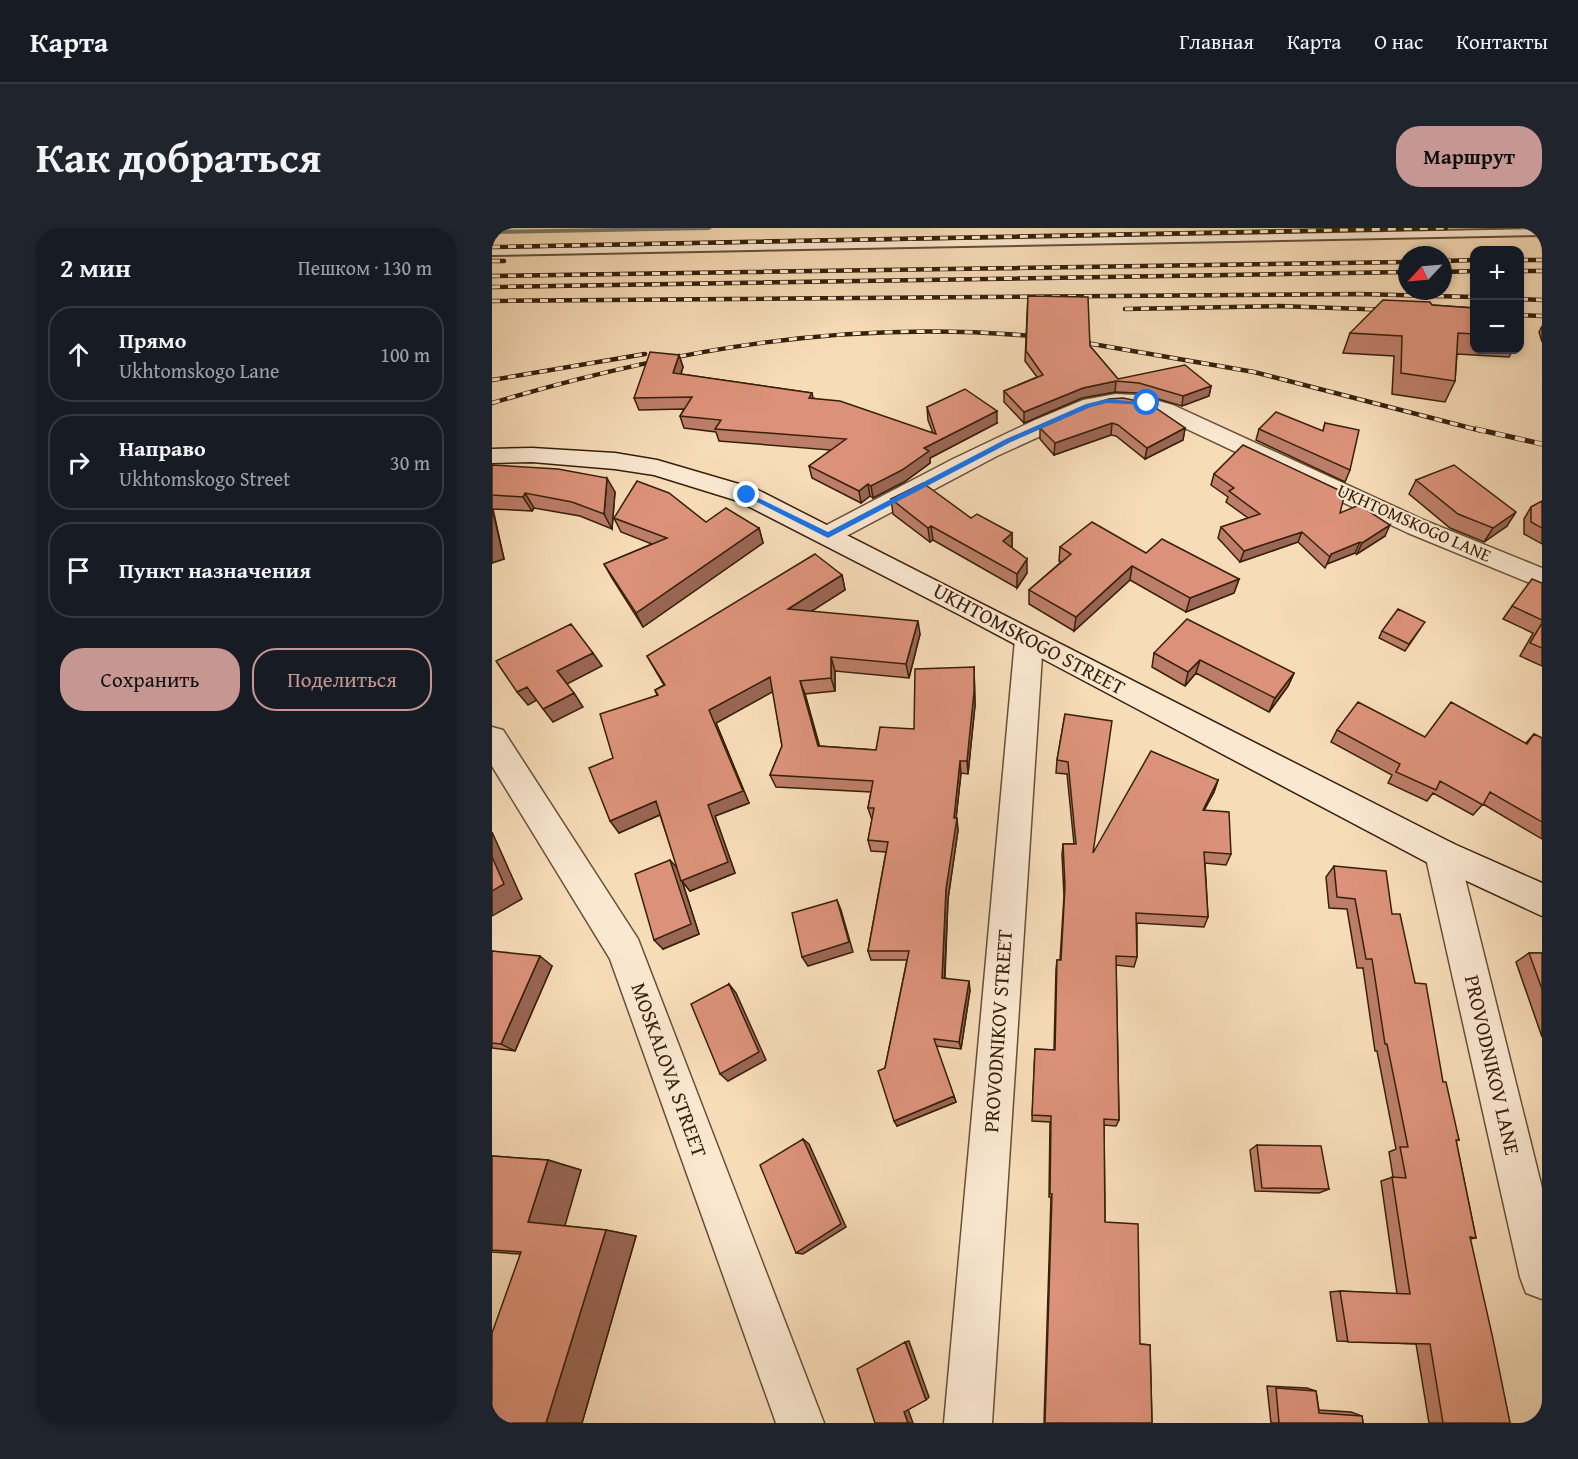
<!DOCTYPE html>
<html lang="ru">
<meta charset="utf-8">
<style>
:root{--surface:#171b24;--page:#20242c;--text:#f1f3f6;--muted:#9ea1a6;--line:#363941;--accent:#c59692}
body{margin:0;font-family:"Gentium Book Plus",serif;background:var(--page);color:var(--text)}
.controls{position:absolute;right:18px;top:18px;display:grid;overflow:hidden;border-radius:12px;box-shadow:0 3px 9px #0003}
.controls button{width:54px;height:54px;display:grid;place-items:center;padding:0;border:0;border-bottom:2px solid var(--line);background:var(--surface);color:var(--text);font:30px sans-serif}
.compass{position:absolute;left:906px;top:18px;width:54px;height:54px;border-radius:50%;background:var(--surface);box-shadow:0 3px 9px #0003;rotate:244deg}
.stop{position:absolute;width:18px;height:18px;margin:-14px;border:4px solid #1a73e8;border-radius:50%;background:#fff}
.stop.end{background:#1a73e8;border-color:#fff;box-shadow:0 2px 6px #0008}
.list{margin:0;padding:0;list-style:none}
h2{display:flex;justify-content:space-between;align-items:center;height:78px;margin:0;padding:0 24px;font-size:26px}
h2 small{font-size:20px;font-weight:400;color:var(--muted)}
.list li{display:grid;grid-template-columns:39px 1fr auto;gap:18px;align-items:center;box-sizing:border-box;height:96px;margin:0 12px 12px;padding:0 12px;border:2px solid var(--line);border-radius:24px}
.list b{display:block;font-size:22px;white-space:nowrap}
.list p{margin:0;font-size:20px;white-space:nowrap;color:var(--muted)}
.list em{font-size:20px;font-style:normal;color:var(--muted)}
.actions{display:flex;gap:12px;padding:18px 24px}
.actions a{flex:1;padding:14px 0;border:2px solid var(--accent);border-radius:24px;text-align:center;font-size:21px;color:var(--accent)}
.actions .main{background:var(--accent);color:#111}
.icon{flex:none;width:33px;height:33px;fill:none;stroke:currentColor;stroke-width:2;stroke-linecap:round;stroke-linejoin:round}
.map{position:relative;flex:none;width:1050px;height:1195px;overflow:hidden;border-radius:24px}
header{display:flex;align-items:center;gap:36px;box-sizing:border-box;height:84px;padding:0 30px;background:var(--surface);border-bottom:2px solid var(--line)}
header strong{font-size:28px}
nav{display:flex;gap:33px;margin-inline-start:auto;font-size:21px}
.intro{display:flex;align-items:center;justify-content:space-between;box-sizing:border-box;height:144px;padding:0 36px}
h1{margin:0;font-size:42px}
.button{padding:15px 27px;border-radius:24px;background:var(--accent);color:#111;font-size:21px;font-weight:700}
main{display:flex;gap:36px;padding:0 36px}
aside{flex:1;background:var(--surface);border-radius:24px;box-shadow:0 3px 9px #0003}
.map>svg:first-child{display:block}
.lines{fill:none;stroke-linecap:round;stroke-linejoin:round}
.stream{fill:#747d6f;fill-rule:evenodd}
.lane-casing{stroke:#674f35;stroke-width:4}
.street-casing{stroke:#674f35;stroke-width:3}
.secondary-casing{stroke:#372009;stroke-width:3}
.lane{fill:#fae8d1;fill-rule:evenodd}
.street{fill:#fae8d1;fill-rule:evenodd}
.secondary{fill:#fae8d1;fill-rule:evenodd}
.rail-far1-casing{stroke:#372009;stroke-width:4.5}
.rail-casing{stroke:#372009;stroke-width:5}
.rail-far1{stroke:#fae8d1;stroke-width:3;stroke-dasharray:8;stroke-linecap:butt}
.rail{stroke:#fae8d1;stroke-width:4;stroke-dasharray:10;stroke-linecap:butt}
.wall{fill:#bd7e69;stroke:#372009;stroke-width:1.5}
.shaded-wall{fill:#9a6655;stroke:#372009;stroke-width:1.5}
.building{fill:#dc927a;stroke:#372009;stroke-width:1.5}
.route{fill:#1a73e8}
.labels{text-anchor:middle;stroke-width:4.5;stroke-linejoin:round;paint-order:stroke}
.far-street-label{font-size:18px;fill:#372009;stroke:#fae8d1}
.street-label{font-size:21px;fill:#372009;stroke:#fae8d1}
</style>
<header>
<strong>Карта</strong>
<nav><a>Главная</a><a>Карта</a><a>О нас</a><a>Контакты</a></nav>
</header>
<div class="intro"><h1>Как добраться</h1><a class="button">Маршрут</a></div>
<main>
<aside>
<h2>2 мин<small>Пешком · 130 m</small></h2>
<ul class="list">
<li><svg class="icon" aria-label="ahead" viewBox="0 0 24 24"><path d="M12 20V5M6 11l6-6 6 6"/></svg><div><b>Прямо</b><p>Ukhtomskogo Lane</p></div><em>100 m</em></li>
<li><svg class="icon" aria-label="right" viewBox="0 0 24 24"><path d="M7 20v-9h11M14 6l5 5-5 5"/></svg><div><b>Направо</b><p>Ukhtomskogo Street</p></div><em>30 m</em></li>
<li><svg class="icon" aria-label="arrive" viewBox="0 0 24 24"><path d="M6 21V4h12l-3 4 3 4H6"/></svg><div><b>Пункт назначения</b></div></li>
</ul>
<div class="actions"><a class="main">Сохранить</a><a>Поделиться</a></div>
</aside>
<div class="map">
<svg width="1050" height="1195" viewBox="0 0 1050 1195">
<rect width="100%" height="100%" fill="#f7dcb8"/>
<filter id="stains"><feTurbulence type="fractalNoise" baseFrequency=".00333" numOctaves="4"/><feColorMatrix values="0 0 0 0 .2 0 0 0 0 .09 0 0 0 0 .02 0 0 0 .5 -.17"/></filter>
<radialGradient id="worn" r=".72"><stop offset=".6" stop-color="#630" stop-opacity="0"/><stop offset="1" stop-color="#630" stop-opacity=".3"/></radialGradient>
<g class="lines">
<path class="stream" d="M122,0H220L217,2L0,6V2Z"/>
<g class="lane-casing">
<path id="lane" d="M1050,1V7L0,27V21Z"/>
</g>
<g class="street-casing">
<path id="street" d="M623,166L645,167L681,177L934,293L1050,340V360L916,305L665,187L630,179L615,180L599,185L505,228L345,313L336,316L327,313L323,307L327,301L461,231L543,192L591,172Z
M537,401L547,405L551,412L500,1195H452L523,412L527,405Z
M0,499L11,502L146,711L332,1195H284L118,731L0,538Z
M950,611L962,616L967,626L1050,960V1071L1034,1065L1028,1049L933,626L938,616Z"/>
</g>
<g class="secondary-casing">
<path id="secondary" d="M40,220L123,225L165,232L264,261L962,616L1050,655V688L938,636L468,387L246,273L162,247L123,241L40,234L0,235V221Z"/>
</g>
<use href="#lane" class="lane"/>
<use href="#street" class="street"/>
<use href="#secondary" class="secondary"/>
<g class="rail-far1-casing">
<path id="rail-far1" d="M0,19L954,0
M1028,32H1050
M0,33H12
M951,33L982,32
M1028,43H1050
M951,44L982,43
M0,48L915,34
M0,59L915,44
M1028,71L1050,72
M0,73L867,66L982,69
M633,81L787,78L899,82
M1028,87L1050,88
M583,113L762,144L990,203
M0,152L153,126
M0,175C182,121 359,90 550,109"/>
</g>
<g class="rail-casing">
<path id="rail" d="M984,201L1050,216"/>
</g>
<use href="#rail-far1" class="rail-far1"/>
<use href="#rail" class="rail"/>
</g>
<path class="wall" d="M536,68L598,118L626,151L719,158L717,168L690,178L646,165L623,164L590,170L532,195L512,174V163L545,149L533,133Z
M940,77L982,80V122H1021L1017,129L965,126L963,153L953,174L900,166L902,128L851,125L858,105Z
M1050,98V114L1047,104Z
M187,127L191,139L189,146L320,165L321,170L441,205L436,192L435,179L505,195L438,230V235L412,254L381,270L378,268L369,275L320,250L317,238L339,222L227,213L224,204L192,200L188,188L192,181L147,182L142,170Z
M664,177L663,180L693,200L691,212L653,231L624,208L619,207L562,227L548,211V200Z
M833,195L858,242L853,254L764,212L767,201L831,203Z
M0,237L123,264L120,301L88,288L42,280L40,283L1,281L12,331L0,335Z
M722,246L848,285L893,308L865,326L863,325L835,336L833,340L806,314L748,334L726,310L729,299L756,290L734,274L736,269L719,257Z
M924,252L1015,298L992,314L958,300L917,266Z
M399,271L479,290L520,305V320L535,345L525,360L441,312L438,314L401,286Z
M1050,273V316L1032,306V291L1039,279Z
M122,290L214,294L267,300L271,315L151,399L120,350L112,336L160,316L129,304Z
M568,319L654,325L747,351L742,365L694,384L638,352L582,403L537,376V362L569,334L567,333Z
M350,347L353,362L319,383L428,406L417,450L343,443V463L313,466L327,518L384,522L422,501L482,439L483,477L476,546L469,545L464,590L466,602L456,671L453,750L478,762L469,821L444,818L464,874L405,898L393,840L415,732H379L376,723L394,624L379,623L376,612L380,592L376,580L379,564L284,559L278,547L290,518L281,463L224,495L257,575L223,588L243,645L198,663L190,653L207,706L171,721L186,641L168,587L127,605L121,530L165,467L163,462L172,457L155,428Z
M1050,355V438L1028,428L1041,405L1011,391L1020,378Z
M928,401L913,423L887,410L890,403Z
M662,425L802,445L796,458L777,484L704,445L693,458L660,439Z
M573,486L601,625L726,552L722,564L712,582L739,626L734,637L713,635L716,689L712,699L645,695V729L642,739L624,737L627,892L624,898L612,897L613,994L648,1116L658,1117L660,1195H552L559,969H557L558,894L540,893L543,821L562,822L564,741L565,732H568L572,668L570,627L571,616H582L575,546L564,545L565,532Z
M845,502L933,509L1034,515L1042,506L1050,510V611L991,576L981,587L941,565L935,573L896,555L900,547L839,514Z
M842,638L900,686L923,755L967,912L964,913L984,1010L978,1011L1018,1195H937L924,1116L845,1113L838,1064L848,1063L905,1066L889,953L901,949L897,924L904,921L885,823H883L871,740H865L855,681L837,680L834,649Z
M0,723L60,738L23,823L0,820Z
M1037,725H1050V809L1024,734Z
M765,917L837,961L827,965L763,963L758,922Z
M0,928L56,932L89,942L72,998L114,1002L144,1008L90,1195H0L28,1026L0,1024Z
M775,1158L815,1160L824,1163L827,1182L859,1184L870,1188L871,1195H779Z"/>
<path class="shaded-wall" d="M187,127L191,139L185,157L181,145Z
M624,153L623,164L590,170L532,195V184L591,160Z
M719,158L717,168L690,178L691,168Z
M505,183V195L438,230V235L412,254L381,270L379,258L432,220Z
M620,195L619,207L562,227L563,215Z
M693,200L691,212L653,231L655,220Z
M115,250L123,264L120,301L112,286Z
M376,256L378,268L369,275L367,263Z
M33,265L42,280L40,283L31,269Z
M0,280L12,331L0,335Z
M1024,284L1015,298L992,314L1001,300Z
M898,297L893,308L865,326L870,315Z
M439,298L441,312L438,314L436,300Z
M267,300L271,315L151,399L144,385Z
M810,304L806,314L748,334L752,323Z
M520,305V319L511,327V313Z
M868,314L863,325L835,336L839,326Z
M535,331V345L525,360V346Z
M640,338L638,352L582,403L584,389Z
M350,347L353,362L301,395L296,381Z
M747,351L742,365L694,384L698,370Z
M426,393L428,406L417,450L414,436Z
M101,425L110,438L75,456L65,443Z
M339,429L343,443V463L339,450Z
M708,432L704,445L693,458L696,444Z
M482,439L483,477L476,546L475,533Z
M802,445L796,458L777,484L783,470Z
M278,449L284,462L224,495L257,575L223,588L243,645L198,663L190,653L207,706L171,721L162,712L178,632L187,642L216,577L217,482Z
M308,453L313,466L331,530L326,518Z
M35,459L45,472L36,477L25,464Z
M82,465L91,479L61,494L51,481Z
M468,533L469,545L463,600L465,590L466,602L456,671L452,759L450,750L454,661Z
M726,552L722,564L706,594L711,582Z
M164,573L172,585L127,605L118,593Z
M0,604L30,671L0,688Z
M345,672L349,682L361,724L316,738L310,729Z
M48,728L60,738L23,823L9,816Z
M477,753L478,762L469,821L467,814Z
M237,756L244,765L274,832L236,853L228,846Z
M462,868L464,874L405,898L402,893Z
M311,911L317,916L354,999L311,1026L304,1025Z
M56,932L89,942L72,1001L36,994Z
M114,1002L144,1008L90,1195H54Z
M417,1113L437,1169L434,1172L413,1114Z
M416,1181L421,1195H416L412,1184Z"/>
<path class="building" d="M536,68L596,69L598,118L626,151L693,137L719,158L691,168L647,155L624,153L591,160L532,184L512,163L551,147L534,123Z
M891,72L938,74L940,77L982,80V106L966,105L963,153L909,145L910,108L858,105Z
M158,124L187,127L181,145L320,165L317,170L348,173L444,206L435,179L473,161L505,183L432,220L437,223L410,242L379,258L376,256L367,263L317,238L354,211L223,201L229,192L188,188L200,169L142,170Z
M631,170L664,177L661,178L693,200L655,220L626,197L620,195L563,215L548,200L601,176L617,171Z
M784,184L831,203L833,195L867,202L858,242L767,201Z
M751,217L853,265L848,285L867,277L898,297L870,315L868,314L839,326L838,329L810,304L752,323L729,299L768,286L737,263L742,260L722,246Z
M0,237L66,241L115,250L112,286L80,274L33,265L31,269L0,267Z
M962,237L1024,284L1001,300L966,286L924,252Z
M145,253L177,265L214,294L234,280L267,300L144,385L112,336L175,310L122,290Z
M431,255L479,290L485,286L520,305L511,313L535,331L525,346L439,298L436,300L399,271Z
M1050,273V300L1039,294V279Z
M600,294L654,325L670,311L747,351L698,370L640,338L584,389L537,362L579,326L568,319Z
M323,326L350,347L296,381L426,393L414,436L339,429V450L308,453L326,518L384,522L388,499L422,501L423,441L482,439V464L475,533H468L462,590H465L454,661L450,750L477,753L467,814L442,811L462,868L402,893L386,843L393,840L417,723H376L396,614L376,612L382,580H376L381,553L278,547L290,518L278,449L217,482L251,563L216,577L236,634L189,653L164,573L118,593L97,540L121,530L108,486L166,467L163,462L173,457L155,428Z
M1040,351L1050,355V392L1020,378Z
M906,381L933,394L917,416L890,403Z
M695,391L802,445L783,470L708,432L696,444L662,425Z
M1050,395V420L1038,415Z
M79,396L101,425L65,443L82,465L51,481L35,459L25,464L4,433Z
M866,474L933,509L959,474L1035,516L1042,506L1050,510V594L998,564L991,577L948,553L944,562L904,544L908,536L845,502Z
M573,486L620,493L601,625L659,523L726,552L711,582L737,584L739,626L712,624L716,689L644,685L645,729L624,728L627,892L612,891L613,994L646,996L648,1116L658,1117L660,1195H553L560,966H558L559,888L540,887L543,821L563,822L565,732H569L573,658L571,616H584L576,534L565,532Z
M0,629L12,656L0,663Z
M178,632L199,696L162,712L143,646Z
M842,638L894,643L900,686H908L923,755L934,756L951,854H954L967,912H964L984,1010L978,1009L1001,1111L1018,1195H951L938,1116L856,1114L848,1063L918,1066L900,949L914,950L908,919H916L895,816H893L880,731H874L863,671L845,669Z
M345,672L357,714L310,729L300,685Z
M0,723L48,728L9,816L0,815Z
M1037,725H1050V761Z
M237,756L267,824L228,846L199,776Z
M311,911L349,996L304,1025L268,937Z
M765,917L829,918L837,961L770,960Z
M0,928L56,932L36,994L114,1002L54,1195H0V1105L29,1024L0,1022Z
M413,1114L434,1172L412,1184L416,1195H383L365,1141Z
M784,1160L824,1163L827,1185L870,1188L871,1195H787Z"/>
<path class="route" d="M615,171L658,175L655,177L615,175L599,179L519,214L336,310L251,267L258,266L336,304L514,211L594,176Z"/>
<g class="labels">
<g class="far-street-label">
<text transform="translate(922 295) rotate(24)" y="6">UKHTOMSKOGO LANE</text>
</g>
<g class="street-label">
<text transform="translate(537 411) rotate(28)" y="7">UKHTOMSKOGO STREET</text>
<text transform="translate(506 803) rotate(-86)" y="7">PROVODNIKOV STREET</text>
<text transform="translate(1000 837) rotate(77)" y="7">PROVODNIKOV LANE</text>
<text transform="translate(177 842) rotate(70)" y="7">MOSKALOVA STREET</text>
</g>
</g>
<rect width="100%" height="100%" filter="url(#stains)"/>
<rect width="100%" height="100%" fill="url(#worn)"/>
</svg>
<div class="controls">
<button>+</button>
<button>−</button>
</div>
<svg class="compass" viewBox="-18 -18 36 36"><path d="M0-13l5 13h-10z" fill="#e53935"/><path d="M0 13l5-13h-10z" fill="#9ea1a6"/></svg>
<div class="stop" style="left:655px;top:175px"></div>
<div class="stop end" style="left:255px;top:267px"></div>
</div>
</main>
